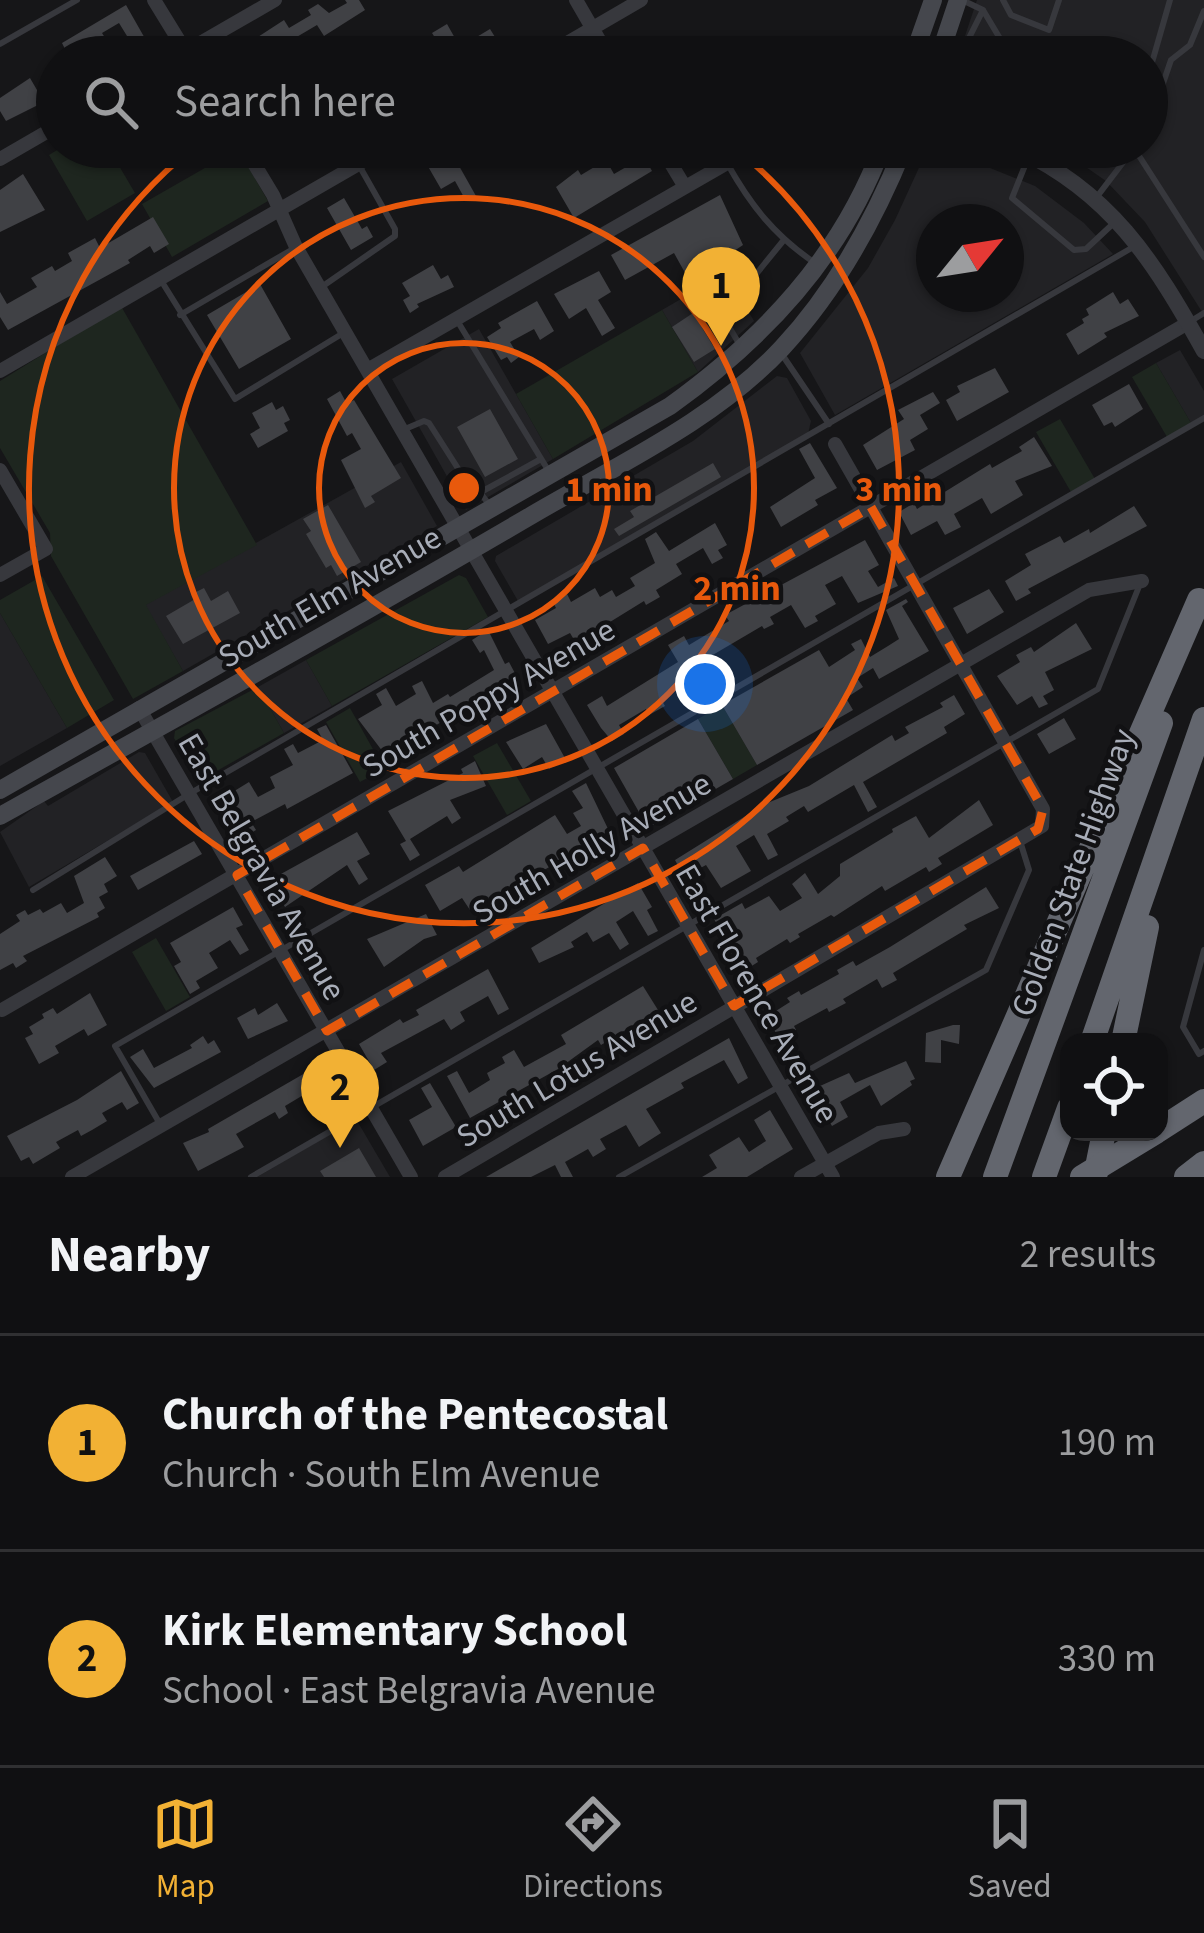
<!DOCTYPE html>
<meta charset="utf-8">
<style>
:root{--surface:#101012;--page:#1e1e20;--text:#f1f3f6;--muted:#9c9d9f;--line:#303032;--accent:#f2b134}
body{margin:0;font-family:"Source Sans 3",sans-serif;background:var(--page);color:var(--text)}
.controls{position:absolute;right:36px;bottom:36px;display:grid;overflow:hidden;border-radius:24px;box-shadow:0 3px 9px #0004}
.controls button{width:108px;height:108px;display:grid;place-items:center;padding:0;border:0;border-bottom:3px solid var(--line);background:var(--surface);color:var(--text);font:60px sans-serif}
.compass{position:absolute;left:916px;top:204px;width:108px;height:108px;border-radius:50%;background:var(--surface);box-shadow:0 3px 9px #0004;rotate:60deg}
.you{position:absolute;left:705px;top:684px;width:42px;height:42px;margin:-30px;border:9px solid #fff;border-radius:50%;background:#1a73e8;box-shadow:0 0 0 18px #1a73e833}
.badge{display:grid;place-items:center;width:78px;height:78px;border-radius:50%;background:var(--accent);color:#111;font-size:39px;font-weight:700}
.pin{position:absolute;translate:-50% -99px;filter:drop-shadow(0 3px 6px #0008)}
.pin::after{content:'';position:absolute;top:63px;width:42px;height:36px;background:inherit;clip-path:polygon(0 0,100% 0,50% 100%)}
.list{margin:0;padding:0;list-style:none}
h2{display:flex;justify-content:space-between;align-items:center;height:156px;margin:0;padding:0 48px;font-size:51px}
h2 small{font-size:39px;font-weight:400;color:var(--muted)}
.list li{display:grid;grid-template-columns:78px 1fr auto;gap:36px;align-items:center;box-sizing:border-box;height:216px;padding:0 48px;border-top:3px solid var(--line)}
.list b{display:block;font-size:45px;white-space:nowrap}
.list p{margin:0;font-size:39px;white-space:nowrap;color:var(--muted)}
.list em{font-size:39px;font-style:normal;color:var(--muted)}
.icon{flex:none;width:66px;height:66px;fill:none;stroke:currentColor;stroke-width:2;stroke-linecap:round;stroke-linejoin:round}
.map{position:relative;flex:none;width:1204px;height:1177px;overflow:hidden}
.search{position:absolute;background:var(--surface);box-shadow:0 3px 9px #0004;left:36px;right:36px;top:36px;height:132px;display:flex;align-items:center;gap:30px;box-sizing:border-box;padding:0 42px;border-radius:66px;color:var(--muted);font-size:45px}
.sheet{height:588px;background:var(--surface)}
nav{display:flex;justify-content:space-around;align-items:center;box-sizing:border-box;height:168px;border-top:3px solid var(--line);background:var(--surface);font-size:33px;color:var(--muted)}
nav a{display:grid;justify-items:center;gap:6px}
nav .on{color:var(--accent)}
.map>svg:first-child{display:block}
.built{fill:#222225;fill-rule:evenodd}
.green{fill:#1e261f}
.building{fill:#404145}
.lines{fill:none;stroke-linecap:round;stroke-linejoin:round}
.service{stroke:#37383d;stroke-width:6}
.minor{stroke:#37383d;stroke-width:14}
.tertiary{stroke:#37383d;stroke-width:16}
.secondary{stroke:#45474d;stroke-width:18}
.motorway{stroke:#63666e;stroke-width:24}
.motorway-bridge{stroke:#63666e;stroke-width:24}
.marked{fill:none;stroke:#e8590c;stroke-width:9;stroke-dasharray:24 15;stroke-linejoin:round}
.ring{fill:none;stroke:#e8590c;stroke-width:6}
.labels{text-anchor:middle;stroke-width:9;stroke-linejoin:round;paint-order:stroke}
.street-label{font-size:33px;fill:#a8adb8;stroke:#111113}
.centre{fill:#e8590c;stroke:#111113;stroke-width:6}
.ring-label{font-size:36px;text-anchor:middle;font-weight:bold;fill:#e8590c;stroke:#111113;stroke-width:9;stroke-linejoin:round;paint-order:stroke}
</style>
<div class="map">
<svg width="1204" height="1177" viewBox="0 0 1204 1177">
<rect width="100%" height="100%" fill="#161618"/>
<path class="built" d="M977,0H1204V315L1145,222L1106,181L1057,147H1147V57H958Z
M943,149L1035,186L1084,223L1113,254L835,415L800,353L868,268L895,220L923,159L931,151ZM934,222H1006V294H934Z
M726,273L754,321L698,372L662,310Z
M479,329L553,459L466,510L392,379Z
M1180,350L1204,391V416L1191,423L1156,363Z
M777,376L787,378L811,421L808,434L518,601L495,561L496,556L693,441Z
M401,462L437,526L183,671L145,605Z
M0,613L67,728L0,766Z
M306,660L332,706L284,733L258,687Z
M139,752L145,753L173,802L29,887L0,832L44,801L48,806Z
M356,1119L390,1177H257Z"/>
<path class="green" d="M62,147H108L135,193L87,221L49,155Z
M238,149L268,201L172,257L142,204Z
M121,306L257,545L146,605L183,671L133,699L51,556L50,533L0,448V381Z
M662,310L698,372L553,459L516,394Z
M1156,363L1191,423L1167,437L1132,377Z
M1060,419L1095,479L1071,492L1036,432Z
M459,575L466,578L488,617L332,706L306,660Z
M42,576L114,700L67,728L0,613V600Z
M258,687L284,733L199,781L174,738L175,731Z
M722,705L757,765L733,779L698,719Z
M350,708L384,769L360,782L326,722Z
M497,743L531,801L507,815L473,756Z
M156,938L190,997L166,1011L132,952Z"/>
<path class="building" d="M345,0H359L365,10L324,36L317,25L295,38L306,57H227L284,20L289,28L311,15L308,10L318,4L329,13L347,3Z
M126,5L147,42L135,49L119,23L102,33L117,57H69L62,43Z
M447,24L460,47L490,29L500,45L480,57H411L437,41L432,33Z
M30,78L44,102L6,121L0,111V98Z
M437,147H488L458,164L476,196L466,201L455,181L441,189L422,156Z
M639,147L652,171L574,218L556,187L578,170L581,175L606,160L614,174L633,163L627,153Z
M23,174L45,210L0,232V190Z
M720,195L743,245L734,251L736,256L689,280L674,253L625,280L611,255Z
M344,198L362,229L367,226L373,237L351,250L327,208Z
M153,217L169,244L154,253L150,246L128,260L130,263L8,330L0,317V292L7,304L37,287L31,278L52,266L55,271L72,261L68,253L95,238L100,248Z
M433,265L441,279L448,275L454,287L417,304L419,307L410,313L403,300L410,296L402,283Z
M599,271L611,292L598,300L615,328L602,336L586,308L569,319L554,294Z
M260,284L291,339L239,369L207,315Z
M1113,292L1120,304L1128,299L1139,316L1104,333L1107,337L1078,355L1066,334L1084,323L1082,319L1089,315L1086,309Z
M537,301L554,331L540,340L534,329L510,342L519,357L511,363L507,357L501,360L487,337L501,328L498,323Z
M693,313L715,349L694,362L672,327Z
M995,368L1009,392L957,421L946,400L960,392L957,386Z
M1129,384L1143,409L1115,427L1112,422L1104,426L1092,405Z
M340,391L347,404L354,400L401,478L371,496L375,502L365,508L341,460L361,449L352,433L347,436L327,399Z
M933,392L940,403L920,415L928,429L910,440L915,450L877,470L863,445L904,419L898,410Z
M272,402L276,410L283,406L290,420L284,423L288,431L258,448L250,434L260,428L252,413Z
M490,409L518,459L485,477L457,427Z
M1034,437L1052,466L1015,481L1023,495L991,514L982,498L954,514L961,527L945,535L937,521L911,535L899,512L914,503L917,509L990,464L992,468L1022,451L1019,447Z
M810,443L837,488L815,500L818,505L781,527L770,507L815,478L799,449Z
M713,463L721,477L619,536L614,529L634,517L630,511Z
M328,505L361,562L337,576L331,565L326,568L306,534L311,531L303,519Z
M1134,506L1147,526L1028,589L1031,593L1016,601L1005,581L1031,565L1025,554L1060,536L1064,543L1089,529L1090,533Z
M715,523L727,545L718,550L723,558L712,564L703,548L676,564L682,574L656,590L660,597L646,605L644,601L576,643L570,633L548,644L535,620L556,608L553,602L567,594L571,602L595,588L600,597L612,590L616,597L635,586L630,578L655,563L645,539L656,532L669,551Z
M865,540L879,565L868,571L878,587L894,578L898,586L858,603L842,576L825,585L836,604L815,616L818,621L805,628L791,605L770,617L774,624L764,629L762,626L677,676L683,687L661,699L665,706L649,715L646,709L619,725L624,734L612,741L601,728L587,705L602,696L607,706L678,662L668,645L684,636L689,645L729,621L725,615Z
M204,588L211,601L228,591L240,613L183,644L166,616L197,598L194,593Z
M989,589L1004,612L967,634L953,608Z
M906,599L908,602L902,606L929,651L879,679L873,668L857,678L863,687L846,698L853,710L757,765L722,705L819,650L829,667L855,650L851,644L861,639L870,657L888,646L899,639L886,610Z
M1076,623L1092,649L1045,672L1054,690L1043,696L1048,704L1039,708L1032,696L1017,705L997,676L1020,662L1016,655L1031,647L1034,652Z
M488,630L505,664L509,662L518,679L422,733L419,729L383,752L358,719L382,705L376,694L386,688L396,706L416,694L412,686L422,681L433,703L448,694L450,697L494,670L484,650L480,653L472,640Z
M954,695L965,714L944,727L947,733L863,782L877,807L868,812L854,785L808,812L804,806L786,817L789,821L767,834L778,855L768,860L754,835L736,846L751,871L721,888L706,865L684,877L675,860L765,804L809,786L892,735L895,741L909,733L905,727L943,707L940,703Z
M1064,718L1076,739L1049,754L1037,734Z
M698,719L733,779L648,828L614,768Z
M546,724L566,760L549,769L542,757L523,769L506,742Z
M326,725L353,773L287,809L285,804L251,822L256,830L240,840L230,824L223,798L249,782L258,797L275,788L270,777L293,765L284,749L293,744L298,753L323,740L317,729Z
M475,761L486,786L450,800L461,818L452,824L447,816L410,839L420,855L410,861L400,844L406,841L388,811L463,773L461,769Z
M586,783L610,833L487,902L470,910L462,898L440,911L425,885L459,866L463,872L555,815L567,834L581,826L573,813L583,808L572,791Z
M979,800L993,825L938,858L942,864L929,872L926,867L885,891L882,886L834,917L831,915L798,934L800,937L790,943L787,939L756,958L758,962L739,974L721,943L726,940L714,919L742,903L745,909L769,896L780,911L802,898L792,884L805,873L818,894L840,876V864L893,832L892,829L916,816L929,838Z
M357,832L370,854L357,861L368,879L359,885L347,865L285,907L270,880Z
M194,841L202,854L138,890L130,876Z
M105,857L117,876L104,884L108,892L99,897L105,908L97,913L99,917L23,956L27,961L16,968L13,963L0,970V934L20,921L16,915L25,910L28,915L40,909L43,913L61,903L67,913L84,903L74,876Z
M638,883L652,907L647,910L658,931L648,936L633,911L616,922L629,944L620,950L609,933L593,942L587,932L571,942L574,947L539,963L531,948Z
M986,887L999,908L964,925L967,929L893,973L897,980L882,988L877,979L843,999L846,1003L829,1012L827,1008L794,1026L796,1030L779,1040L768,1016L790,1002L787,998L799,991L801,995L839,974L837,970L853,961L856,966L890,947Z
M233,907L243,925L236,928L249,950L240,955L230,940L209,953L218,968L196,981L200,988L190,994L174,966L181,962L170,943Z
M426,914L437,935L424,939L384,967L367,939Z
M488,969L509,1009L498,1015L488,996L460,1012L465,1021L451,1030L444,1019L381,1053L387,1062L374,1070L359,1044L400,1019L403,1023L419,1015L416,1010Z
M643,986L658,1010L601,1045L598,1040L558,1069L470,1118L447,1076L457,1071L469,1093L490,1080L487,1073L505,1063L502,1057L514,1050L524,1067L566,1044L561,1035Z
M90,993L107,1025L88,1036L84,1029L55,1046L59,1053L39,1064L25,1038L33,1034L29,1027L44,1018L42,1014L53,1008L57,1014Z
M277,1003L288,1021L248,1039L237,1018L255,1008L258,1015Z
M953,1025H960L959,1044L941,1040V1063L925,1062L926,1033Z
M203,1036L208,1044L214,1040L221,1052L154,1088L130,1057L143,1049L154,1068L192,1048L190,1045Z
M729,1038L748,1078L738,1084L724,1060L681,1083L684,1088L646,1109L661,1133L639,1147L626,1125L600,1139L606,1149L593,1157L588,1149L565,1162L573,1177H561L555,1165L531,1177H486Z
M906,1061L915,1079L910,1081L912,1085L881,1106L870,1085L840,1102L848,1117L832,1126L811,1090L849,1073L855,1083Z
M319,1065L328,1080L321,1084L324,1090L313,1096L310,1091L285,1106L288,1113L279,1119L275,1112L236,1134L244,1147L198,1171L183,1143L209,1132L208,1129Z
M121,1071L139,1103L127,1110L122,1102L102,1113L107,1121L92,1130L81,1136L78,1130L56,1142L60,1148L33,1164L29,1157L21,1161L7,1136L77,1100Z
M430,1083L456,1127L423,1146L409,1120L432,1107L421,1088Z
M770,1110L793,1149L747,1177H702L717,1168L709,1155L739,1137L749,1152L766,1141L754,1120Z
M359,1148L376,1177H324L320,1171Z"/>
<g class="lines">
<path class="service" d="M962,0L983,10L1011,57
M1003,0L1011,15L1049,30L1059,0
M0,44L77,0
M966,44L983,10
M1151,66L1170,0
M1147,130L1171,60L1190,45L1204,11
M1134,148L1204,257
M1028,158L1012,198L1074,250L1086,249L1116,221
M727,163C751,206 775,236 815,263
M1096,198L1134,148
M162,282L235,399L345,332
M323,286L395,236V229L360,167
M706,288L741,347
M744,289L783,241
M180,315L293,249
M1191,321L1204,313
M458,322L548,470
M781,353L829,424
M405,429L424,421L429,423L466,481L441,497
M466,481L475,486L488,503
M481,492L541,459
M33,890L189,794L1135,246
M1204,950L1183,1027L1199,1054L1204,1051
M160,1124L115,1046L1204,418
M251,1177L1098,689L1140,584
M619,1177L986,970L1029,870L1020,841"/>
<path class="minor" d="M154,0L189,57
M576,0L609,57
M176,57L275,0
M543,57L641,0
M244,147L273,195L296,247L833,1177
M661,147L685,187
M0,159L57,126
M369,369L755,147
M0,371L388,147
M0,470L46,549L0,575
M139,708L411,1177
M2,1010L1188,323
M72,1177L1089,590L1142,581
M445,1177L1042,826L1043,809L835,444
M801,1177L879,1133L904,1129"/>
<path class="tertiary" d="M1013,147C1110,191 1154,261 1204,351"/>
<path class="secondary" d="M913,57L933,0
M939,57L958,0
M0,790L670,406C763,339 841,257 882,147
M0,816C178,717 356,618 532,515C617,465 714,421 782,348C836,290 874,221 904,147"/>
<path class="motorway" d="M1092,1042L1204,719
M1123,1042L1147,927
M1159,1130L1204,1101
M948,1177L1199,600
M995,1177L1161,723
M1044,1177L1069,1108
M1095,1177L1104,1132
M1186,1177L1204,1163"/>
<path class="motorway-bridge" d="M1082,1177L1156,1132"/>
</g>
<path class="marked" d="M871,507L1043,809L1038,829L734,1006L643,848L327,1031L237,875Z"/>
<g class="ring">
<circle cx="464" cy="488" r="145"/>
<circle cx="464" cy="488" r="290"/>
<path d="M407 57A435 435 0 0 1 521 57M735 148A435 435 0 1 1 193 148"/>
</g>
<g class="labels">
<g class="street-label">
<text transform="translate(329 596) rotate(-30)" y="12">South Elm Avenue</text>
<text transform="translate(488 697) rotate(-30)" y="12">South Poppy Avenue</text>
<text transform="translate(591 847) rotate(-30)" y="12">South Holly Avenue</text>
<text transform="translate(263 866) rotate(60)" y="12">East Belgravia Avenue</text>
<text transform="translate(1072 872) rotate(-70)" y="12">Golden State Highway</text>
<text transform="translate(758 993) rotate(60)" y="12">East Florence Avenue</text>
<text transform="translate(576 1068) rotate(-31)" y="12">South Lotus Avenue</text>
</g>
</g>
<circle cx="464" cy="488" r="18" class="centre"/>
<g class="ring-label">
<text x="609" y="501">1 min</text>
<text x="899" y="501">3 min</text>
<text x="737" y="600">2 min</text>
</g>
</svg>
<div class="controls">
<button><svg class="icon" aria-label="locate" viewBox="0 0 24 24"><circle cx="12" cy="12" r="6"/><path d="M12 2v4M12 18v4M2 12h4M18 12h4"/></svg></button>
</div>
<svg class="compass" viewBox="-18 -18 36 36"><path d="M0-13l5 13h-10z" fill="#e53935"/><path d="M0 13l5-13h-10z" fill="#9c9d9f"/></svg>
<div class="you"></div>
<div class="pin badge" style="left:721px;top:346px">1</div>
<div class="pin badge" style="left:340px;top:1148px">2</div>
<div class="search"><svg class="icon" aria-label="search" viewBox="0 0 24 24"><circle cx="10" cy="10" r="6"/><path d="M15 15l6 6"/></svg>Search here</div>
</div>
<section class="sheet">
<h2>Nearby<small>2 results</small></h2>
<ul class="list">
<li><span class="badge">1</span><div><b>Church of the Pentecostal</b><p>Church · South Elm Avenue</p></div><em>190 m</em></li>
<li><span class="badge">2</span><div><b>Kirk Elementary School</b><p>School · East Belgravia Avenue</p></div><em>330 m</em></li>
</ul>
</section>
<nav>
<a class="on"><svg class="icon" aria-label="map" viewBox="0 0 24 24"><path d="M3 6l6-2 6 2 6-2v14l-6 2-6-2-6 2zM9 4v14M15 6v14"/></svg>Map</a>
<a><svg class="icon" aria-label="directions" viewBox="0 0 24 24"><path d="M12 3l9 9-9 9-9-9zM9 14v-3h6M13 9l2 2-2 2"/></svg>Directions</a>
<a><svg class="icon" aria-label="saved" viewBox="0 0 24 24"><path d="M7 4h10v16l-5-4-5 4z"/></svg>Saved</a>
</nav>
